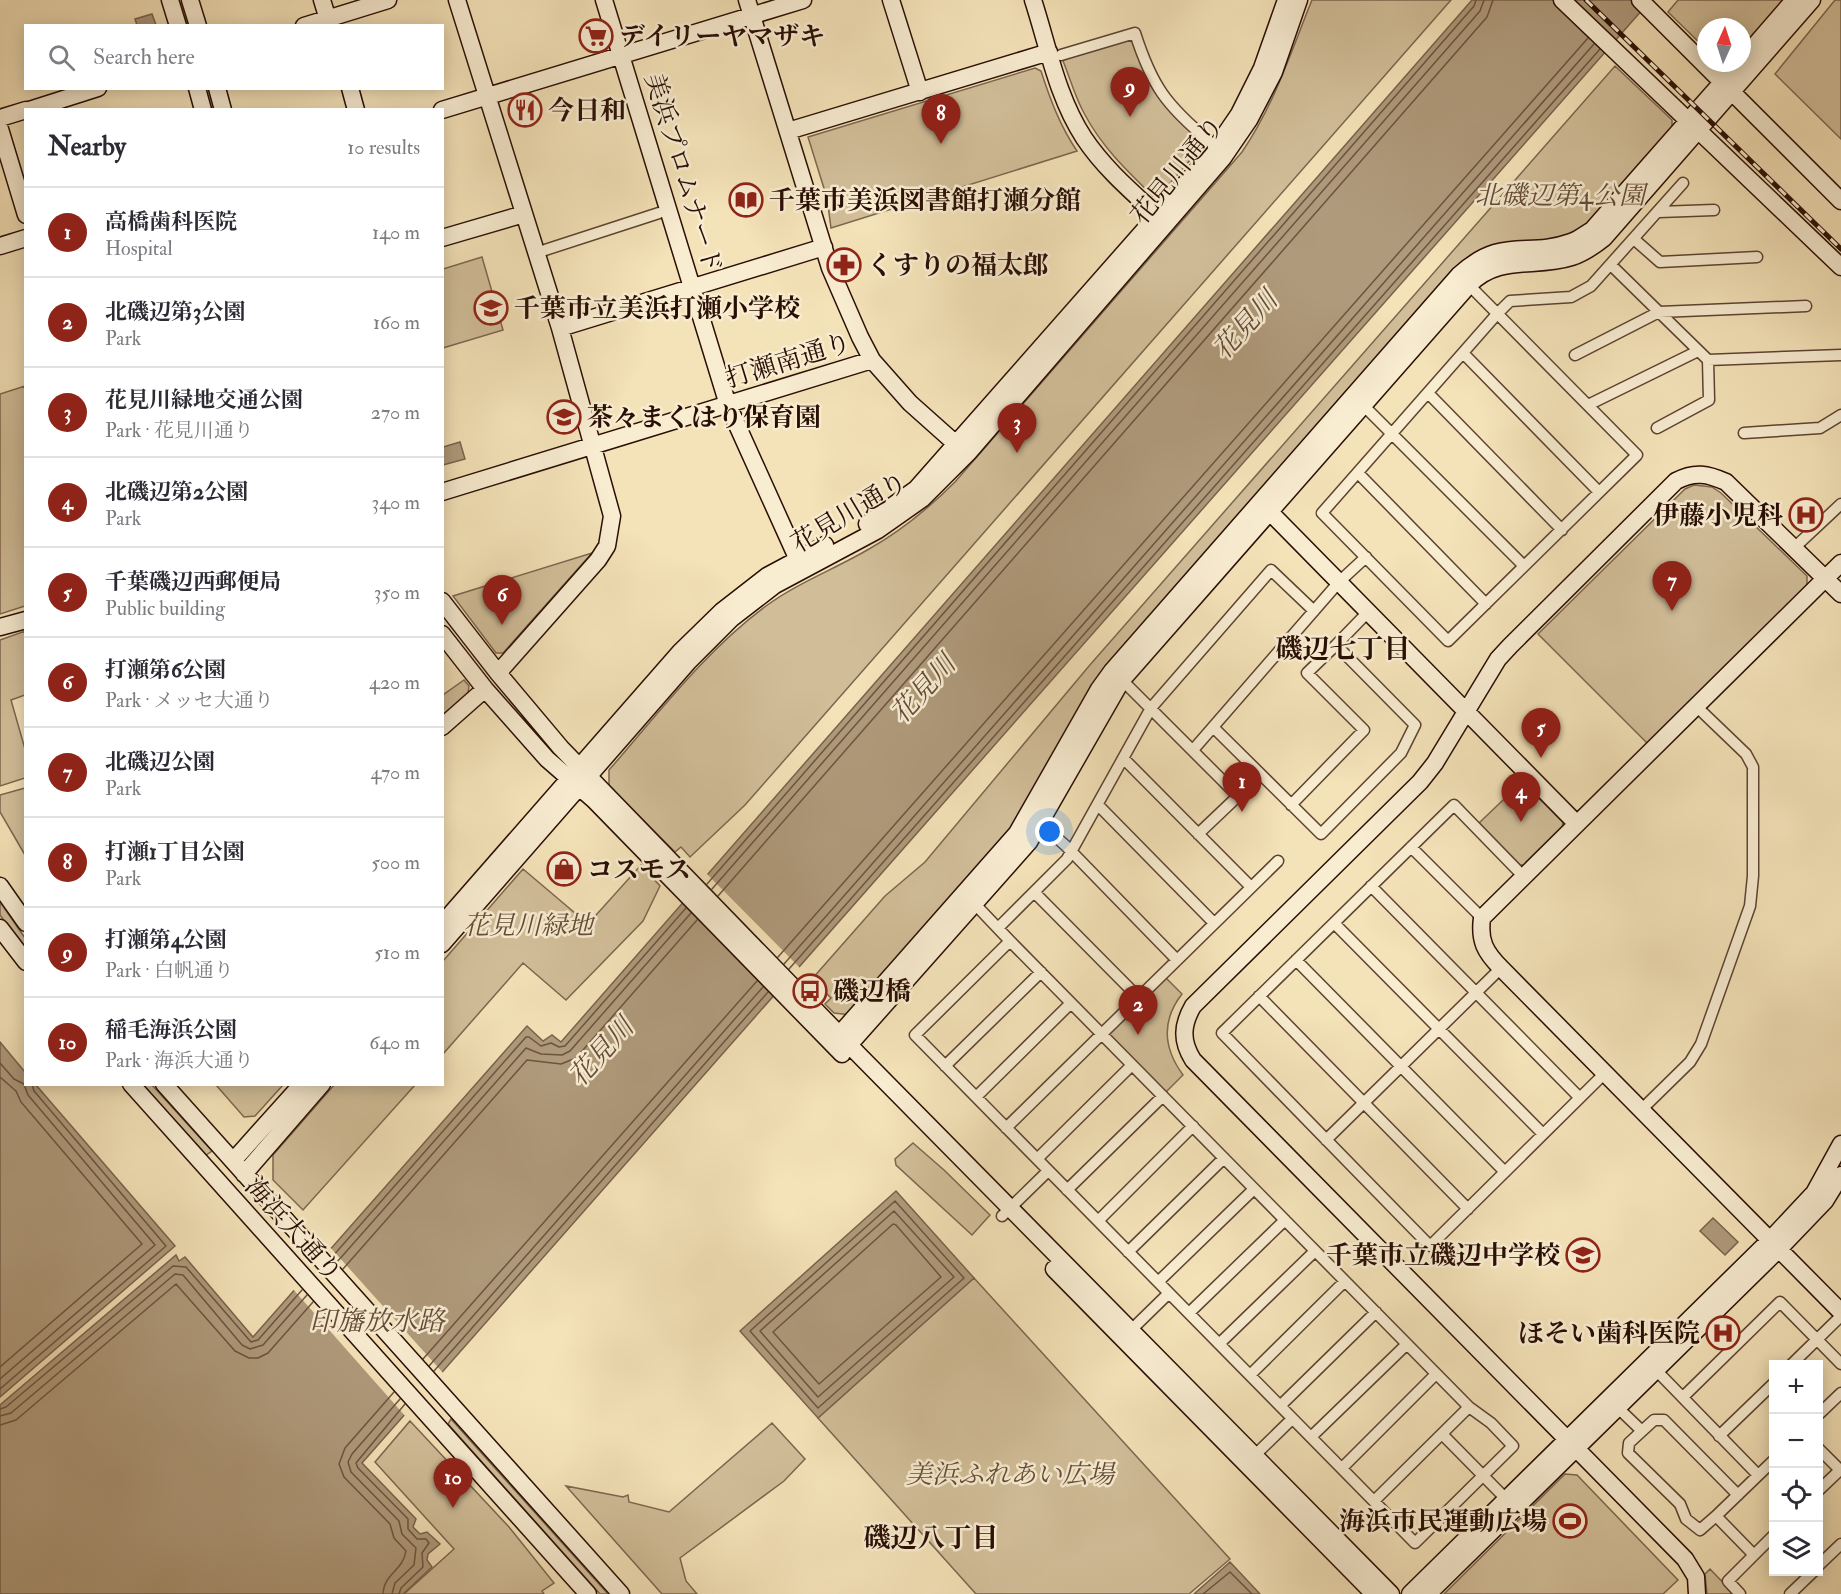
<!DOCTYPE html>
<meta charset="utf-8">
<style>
:root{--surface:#fff;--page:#f2f2f3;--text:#2b2b33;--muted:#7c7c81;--line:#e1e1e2;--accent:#8f2418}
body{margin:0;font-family:"IM FELL Double Pica","Noto Serif JP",serif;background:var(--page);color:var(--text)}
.controls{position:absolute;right:18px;bottom:18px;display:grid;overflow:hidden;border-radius:0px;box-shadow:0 3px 15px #0003}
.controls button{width:54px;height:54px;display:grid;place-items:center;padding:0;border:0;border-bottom:2px solid var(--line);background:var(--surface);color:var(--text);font:30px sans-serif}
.compass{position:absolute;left:1697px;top:18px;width:54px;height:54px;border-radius:50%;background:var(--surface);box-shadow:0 3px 15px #0003;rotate:3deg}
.you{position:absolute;left:1050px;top:832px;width:21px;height:21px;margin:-15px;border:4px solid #fff;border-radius:50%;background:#1a73e8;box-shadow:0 0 0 9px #1a73e833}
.badge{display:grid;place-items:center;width:39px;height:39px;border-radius:50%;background:var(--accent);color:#fff;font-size:20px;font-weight:700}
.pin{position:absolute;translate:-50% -50px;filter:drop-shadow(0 2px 3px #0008)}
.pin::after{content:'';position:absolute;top:32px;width:21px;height:18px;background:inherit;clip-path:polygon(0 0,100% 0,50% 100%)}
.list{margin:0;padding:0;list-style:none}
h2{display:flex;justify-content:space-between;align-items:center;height:78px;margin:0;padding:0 24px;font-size:26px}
h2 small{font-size:20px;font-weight:400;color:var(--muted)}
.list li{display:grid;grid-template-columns:39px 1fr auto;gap:18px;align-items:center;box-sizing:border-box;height:90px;padding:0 24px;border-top:2px solid var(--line)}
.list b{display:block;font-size:22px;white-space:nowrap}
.list p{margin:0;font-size:20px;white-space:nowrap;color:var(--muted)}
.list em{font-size:20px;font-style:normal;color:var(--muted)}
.icon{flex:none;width:33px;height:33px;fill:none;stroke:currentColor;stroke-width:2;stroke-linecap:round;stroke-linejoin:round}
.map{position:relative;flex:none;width:1841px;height:1594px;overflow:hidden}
.search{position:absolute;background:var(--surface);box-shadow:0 3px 15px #0003;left:24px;top:24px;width:420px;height:66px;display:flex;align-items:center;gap:15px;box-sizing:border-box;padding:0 21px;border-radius:0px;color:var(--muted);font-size:22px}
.panel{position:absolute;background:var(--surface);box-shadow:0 3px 15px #0003;left:24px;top:108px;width:420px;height:978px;border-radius:0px}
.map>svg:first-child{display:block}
.green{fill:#d1be99;stroke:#7d664e;stroke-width:1.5}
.water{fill:#af9a7b;stroke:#79624b;stroke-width:1.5}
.pier{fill:#f4e2b8}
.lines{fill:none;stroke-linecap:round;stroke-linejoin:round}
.shore{stroke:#6c5440;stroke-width:1.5}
.street-casing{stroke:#5c4331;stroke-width:13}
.secondary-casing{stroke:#290e04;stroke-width:19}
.street{stroke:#f8ecd1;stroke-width:10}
.secondary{stroke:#f8ecd1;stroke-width:16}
.rail-casing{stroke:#290e04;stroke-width:5}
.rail{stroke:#f8ecd1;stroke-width:3;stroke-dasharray:9;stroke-linecap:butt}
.labels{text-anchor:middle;stroke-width:5;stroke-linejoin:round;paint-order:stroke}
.poi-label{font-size:26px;font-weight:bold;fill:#290e04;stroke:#f8ecd1;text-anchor:start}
.street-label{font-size:26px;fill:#290e04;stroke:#f8ecd1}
.park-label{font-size:26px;font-style:italic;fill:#644c38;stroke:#f8ecd1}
.water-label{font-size:27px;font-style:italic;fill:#654d3a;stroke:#f8ecd1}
.neighbourhood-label{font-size:27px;font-weight:bold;fill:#290e04;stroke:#f8ecd1}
</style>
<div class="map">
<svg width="1841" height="1594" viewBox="0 0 1841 1594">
<rect width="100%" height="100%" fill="#f4e2b8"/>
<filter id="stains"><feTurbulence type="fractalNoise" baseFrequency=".00333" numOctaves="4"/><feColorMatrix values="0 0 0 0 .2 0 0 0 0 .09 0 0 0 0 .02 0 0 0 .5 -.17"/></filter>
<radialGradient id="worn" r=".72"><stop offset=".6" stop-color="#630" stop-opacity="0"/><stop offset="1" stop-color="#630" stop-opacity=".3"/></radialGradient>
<path class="green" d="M1312,0H1451L745,805L690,857L681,847L675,852L609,786V770C658,714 705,651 766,606C797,583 835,569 869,549C901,531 929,508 955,482L1242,152C1275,103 1290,54 1312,0Z
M1678,0H1786L1742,50V27H1706V49L1668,12Z
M1835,0H1841V139L1775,74Z
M1132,37C1149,91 1162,107 1204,144L1159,196H1153C1127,171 1101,146 1084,113C1075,97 1070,78 1063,61L1065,58Z
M1615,66L1672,120V131L1588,229L1573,237L1477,254L1011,830L851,1015L834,1013L825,1004L831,998L812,979L885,896L925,862L1089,666Z
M1035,68L1041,71C1050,99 1060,126 1077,151L831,228L827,198L808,137Z
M482,257L503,330L443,348V269Z
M25,386V606L0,614V394Z
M1694,485L1712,487L1721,493L1807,576V588L1648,744L1538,634L1685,489Z
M592,553L503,653H496L453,596Z
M25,631V695L11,700L25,749V778L0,786V640Z
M464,680L469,686L468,693L443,718V695Z
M1523,781L1563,822L1562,828L1525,865H1520L1479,823Z
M25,788H26L25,855L0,812V795Z
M641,865L660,886L643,921L566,1000L523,963L443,1054V961L523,869L588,924Z
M0,902L25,938V949L0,915Z
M1165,977L1182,994C1161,1021 1164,1049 1183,1075L1165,1093L1109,1036L1110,1032Z
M335,1084L415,1085L303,1210L273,1180V1155Z
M143,1085H152L212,1151L206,1155Z
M216,1085H283L255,1116L244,1117Z
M913,1143L944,1170L990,1215L972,1235L896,1165L895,1159Z
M974,1278L1230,1559L1189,1594H976L818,1418Z
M451,1419L608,1594H600L448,1424Z
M410,1421L509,1527L554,1583L542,1591L544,1594H404L454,1549L375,1462Z
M772,1423L805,1459L784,1481L680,1558L686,1581L697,1594H662L566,1486L623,1497L628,1495L629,1502L669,1512Z
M1565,1474L1577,1475L1678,1580L1663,1594H1444Z
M1710,1569L1734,1594H1707L1705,1574Z"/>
<path class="water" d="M1472,0H1651L362,1463L416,1519L413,1527L420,1534L427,1532L440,1544L428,1554L427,1560L432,1567L403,1594H0V1405L176,1255L179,1261L185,1257L253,1337L527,1026L543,1041L552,1035L561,1042Z
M152,14L156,25H137L135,19Z
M460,442L465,459L443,465V447Z
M0,1042L25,1072L26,1084L36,1085L175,1246L0,1397Z
M896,1191L974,1278L818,1418L740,1331Z
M1713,1218L1738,1242L1725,1255L1700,1231Z
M1230,1562L1260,1594H1194Z"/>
<path class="pier" d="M705,872L801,969L776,997L680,901L700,879L723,901L700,878Z
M329,1246L444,1374L406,1417L292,1288Z"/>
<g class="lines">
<path class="shore" d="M707,884L1474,6L1476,0
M712,889L1480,11L1484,0
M718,896L1487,17L1493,0
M778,957L1588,38
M784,964L1594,44
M789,969L1600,49
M0,1063L14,1079L24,1084L28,1095L155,1245L0,1379
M0,1077L16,1091L21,1102L142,1244L0,1367
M895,1201L964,1278L818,1408L750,1331Z
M894,1211L954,1277L818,1397L760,1331Z
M893,1224L896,1225L941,1277L819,1384L773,1332Z
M332,1257L526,1037H529L541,1046L551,1043L559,1047L565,1046L686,908
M337,1262L526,1048L541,1054L562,1055L570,1051L691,913
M343,1269L527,1060L561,1064L576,1058L697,920
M423,1359L757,981
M429,1366L763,987
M434,1371L768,992
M0,1389L166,1246L34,1091L32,1084
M0,1409L6,1407L173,1266L186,1267L251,1342L258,1340L302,1290
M0,1416L11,1413L175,1274L183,1275L242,1345L250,1349L263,1345L307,1295
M0,1425L16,1420L176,1284L235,1351L249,1358H258L268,1353L313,1302
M383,1594C384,1573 403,1571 406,1551L394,1538L390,1524L344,1477L339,1464L345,1448L394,1392
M392,1594L395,1583L414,1565L416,1548L402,1534L399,1521L351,1472L348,1462L352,1454L400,1399
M399,1594L401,1588L423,1567L422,1553L429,1543L426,1539H417L408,1529V1519L358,1468L356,1463L405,1404
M1203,1594L1230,1572L1252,1594"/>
<g class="street-casing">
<path id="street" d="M1061,55L1135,33C1152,86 1166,105 1209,141
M1659,212L1714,210
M1635,240L1660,262L1757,257
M545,250L659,213
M1611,265L1708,360L1709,400L1657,428
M1465,281L1469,285L1637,455L1448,641L1322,513L1497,314L1510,301L1571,297L1591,286L1683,183
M1463,353L1599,492
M1575,355L1659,312L1806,306
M1708,360L1841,355
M1428,393L1562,530
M1359,401L1524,566
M1588,405L1698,351
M1744,433L1820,428L1841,415
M1358,473L1486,604
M1794,548L1841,504
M1119,677L1238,796L1198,834
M1213,727L1321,834L1401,753L1415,725L1336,645L1368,612
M1193,750L1339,582L1366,557
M1123,758L1251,887
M1098,805L1214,923
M1291,805L1364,730L1307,673L1336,645
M1037,820L1066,846L1176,959
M1411,847L1482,918
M1524,877L1454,805L1222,1033L1430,1246L1605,1073
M1371,886L1579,1097
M1034,892L1138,997
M971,900L1010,941L1469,1407L1491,1423L1513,1446L1415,1543L915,1035L1010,941
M1334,923L1543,1134
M998,928L1067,859L1151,708L1271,570L1314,611
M1296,960L1505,1172
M1259,996L1468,1209
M945,1066L1041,972
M976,1097L1071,1003
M1641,1110L1690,1062L1701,1044L1750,906L1753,876V767L1746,754L1696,706
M1006,1128L1278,861
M1326,1140L1501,968
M1037,1159L1132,1065
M1067,1190L1163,1096
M1002,1216L1048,1171
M1098,1221L1193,1126
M1128,1252L1224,1158
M1158,1282L1254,1189
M1189,1313L1285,1220
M1126,1335L1169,1293
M1219,1344L1315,1251
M1792,1364L1841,1316
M1653,1367L1758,1475
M1250,1375L1345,1281
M1683,1397L1780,1302L1841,1364
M1280,1406L1376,1312
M1618,1408L1642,1431L1629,1443L1628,1453L1680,1504L1686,1519L1700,1530L1716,1516
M1818,1415L1841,1393
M1642,1431L1654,1420H1664L1738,1495
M1442,1434L1509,1502
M1719,1436L1774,1383
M1311,1437L1407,1344
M1818,1448L1841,1471
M1252,1458L1292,1419
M1342,1468L1436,1374
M1818,1491L1840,1470
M1374,1501L1469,1407
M1754,1555L1716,1516L1774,1460
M1818,1566L1841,1544
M1740,1594L1728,1581L1774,1535
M1790,1594L1813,1572"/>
</g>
<g class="secondary-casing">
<path id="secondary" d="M170,0L178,26
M190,0L198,26
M322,0L330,26
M457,0L560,328L612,516L607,546L598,560L498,673
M604,0L728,405L798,560
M747,0L830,268L860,337L872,360L910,403L956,444
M891,0L920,92
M1033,0C1048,46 1057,97 1084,138C1104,168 1131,191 1157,215
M1562,0L1841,267
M1640,0L1841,201
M304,26L388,0
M1742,60L1794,0
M1739,63L1592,230C1585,234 1578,240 1571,242C1526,258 1503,235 1459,275L1112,671L1099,689L1017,833L839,1035L836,1048L849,1045L1029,842L1122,680L1469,285C1499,254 1535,269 1572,257C1584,253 1594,246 1604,238L1812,0
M197,88L203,110
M217,88L223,110
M350,88L356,110
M29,110L98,88
M442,110L803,0
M0,118L26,110
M0,129L26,215
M788,131L1049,52
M442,238L524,214
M0,246L26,238
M560,328L824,247
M442,492L872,360
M1262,504L1577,824
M867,524L916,489L1213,152L1239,114L1262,68L1286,0
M1841,563L1482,918C1479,941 1485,952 1501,968L1841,1312
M442,601L498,673L561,748L860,1056L1391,1594
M0,627L26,620
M442,634L485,689L547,759L594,800L842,1054
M442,727L485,689
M0,886L26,923
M442,924L680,652L722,611L767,576L825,545
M0,928L26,962
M442,944L689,661L731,619L775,585L878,530L922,499L969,452L1223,158L1249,120L1274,72L1299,0
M131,1084L588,1594
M164,1084L621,1594
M233,1161L302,1084
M244,1174L322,1084
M1054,1269L1374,1594
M1410,1594L1770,1240L1814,1193L1841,1144
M1428,1594L1779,1249L1825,1201L1841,1175
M1697,1594L1696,1577L1685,1559L1193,1060C1181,1041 1182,1025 1193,1006L1420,782L1435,763L1498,659L1510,646L1676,481C1695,471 1708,474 1726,482L1841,594"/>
</g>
<use href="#street" class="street"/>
<use href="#secondary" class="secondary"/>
<g class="rail-casing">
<path id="rail" d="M1586,0L1841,249"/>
</g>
<use href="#rail" class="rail"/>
</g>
<defs>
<g id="supermarket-ring" transform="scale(1.725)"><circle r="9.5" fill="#f8ecd1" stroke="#8f2418" stroke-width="1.5"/><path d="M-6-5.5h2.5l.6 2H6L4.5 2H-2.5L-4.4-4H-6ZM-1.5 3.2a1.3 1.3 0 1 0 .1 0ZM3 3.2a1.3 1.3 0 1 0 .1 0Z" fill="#8f2418"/></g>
<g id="restaurant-ring" transform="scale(1.725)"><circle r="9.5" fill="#f8ecd1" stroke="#8f2418" stroke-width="1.5"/><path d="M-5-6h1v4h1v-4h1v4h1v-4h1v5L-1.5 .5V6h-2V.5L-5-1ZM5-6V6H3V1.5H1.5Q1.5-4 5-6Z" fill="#8f2418"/></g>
<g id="library-ring" transform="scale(1.725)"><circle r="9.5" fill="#f8ecd1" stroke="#8f2418" stroke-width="1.5"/><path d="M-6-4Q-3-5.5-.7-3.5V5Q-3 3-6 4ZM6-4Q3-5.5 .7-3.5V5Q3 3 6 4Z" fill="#8f2418"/></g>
<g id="pharmacy-ring" transform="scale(1.725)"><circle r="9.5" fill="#f8ecd1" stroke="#8f2418" stroke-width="1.5"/><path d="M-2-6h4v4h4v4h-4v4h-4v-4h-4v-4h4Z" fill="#8f2418"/></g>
<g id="school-ring" transform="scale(1.725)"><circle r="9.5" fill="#f8ecd1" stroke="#8f2418" stroke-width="1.5"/><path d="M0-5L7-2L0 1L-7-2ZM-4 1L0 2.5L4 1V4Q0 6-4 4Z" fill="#8f2418"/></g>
<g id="hospital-ring" transform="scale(1.725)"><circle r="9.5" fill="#f8ecd1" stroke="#8f2418" stroke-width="1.5"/><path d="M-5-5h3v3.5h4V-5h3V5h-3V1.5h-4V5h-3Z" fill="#8f2418"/></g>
<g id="shop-ring" transform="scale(1.725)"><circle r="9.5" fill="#f8ecd1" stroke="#8f2418" stroke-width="1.5"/><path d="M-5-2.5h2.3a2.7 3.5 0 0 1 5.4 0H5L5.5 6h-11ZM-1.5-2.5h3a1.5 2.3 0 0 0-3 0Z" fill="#8f2418"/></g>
<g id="bus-ring" transform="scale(1.725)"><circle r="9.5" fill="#f8ecd1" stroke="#8f2418" stroke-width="1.5"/><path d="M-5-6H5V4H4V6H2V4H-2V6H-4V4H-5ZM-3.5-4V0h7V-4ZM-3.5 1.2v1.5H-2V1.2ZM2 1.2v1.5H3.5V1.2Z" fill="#8f2418"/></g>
<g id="stadium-ring" transform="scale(1.725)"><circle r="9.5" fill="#f8ecd1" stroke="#8f2418" stroke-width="1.5"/><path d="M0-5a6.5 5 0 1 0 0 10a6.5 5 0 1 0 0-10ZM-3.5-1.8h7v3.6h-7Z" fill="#8f2418"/></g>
</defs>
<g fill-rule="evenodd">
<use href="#supermarket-ring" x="596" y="36"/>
<use href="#restaurant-ring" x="525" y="110"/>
<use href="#library-ring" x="746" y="200"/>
<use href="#pharmacy-ring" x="844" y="265"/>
<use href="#school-ring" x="491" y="308"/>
<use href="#school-ring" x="564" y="417"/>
<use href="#hospital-ring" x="1806" y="515"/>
<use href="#shop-ring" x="564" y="869"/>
<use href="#bus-ring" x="810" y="991"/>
<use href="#school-ring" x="1583" y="1255"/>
<use href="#hospital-ring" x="1723" y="1333"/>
<use href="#stadium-ring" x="1570" y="1521"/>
</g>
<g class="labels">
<g class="poi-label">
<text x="619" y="45">デイリーヤマザキ</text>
<text x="548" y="119">今日和</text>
<text x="769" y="209">千葉市美浜図書館打瀬分館</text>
<text x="867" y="274">くすりの福太郎</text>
<text x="514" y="317">千葉市立美浜打瀬小学校</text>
<text x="587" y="426">茶々まくはり保育園</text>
<text x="1783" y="524" text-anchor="end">伊藤小児科</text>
<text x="587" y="878">コスモス</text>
<text x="833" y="1000">磯辺橋</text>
<text x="1560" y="1264" text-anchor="end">千葉市立磯辺中学校</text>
<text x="1700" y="1342" text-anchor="end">ほそい歯科医院</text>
<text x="1547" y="1530" text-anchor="end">海浜市民運動広場</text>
</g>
<g class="street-label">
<text transform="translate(1177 170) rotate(-51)" y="9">花見川通り</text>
<text transform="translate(684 173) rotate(73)" y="9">美浜プロムナード</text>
<text transform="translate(788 360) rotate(-17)" y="9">打瀬南通り</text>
<text transform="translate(849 512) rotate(-31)" y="9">花見川通り</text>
<text transform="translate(294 1229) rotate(48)" y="9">海浜大通り</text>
</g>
<g class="park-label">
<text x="1560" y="204">北磯辺第4公園</text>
<text x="528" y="934">花見川緑地</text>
<text x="1010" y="1483">美浜ふれあい広場</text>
</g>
<g class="water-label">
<text transform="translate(1245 325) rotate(-48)" y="9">花見川</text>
<text transform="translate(923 689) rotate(-48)" y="9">花見川</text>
<text transform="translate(601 1052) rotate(-48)" y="9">花見川</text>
<text x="377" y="1330">印旛放水路</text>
</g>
<g class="neighbourhood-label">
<text x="1343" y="658">磯辺七丁目</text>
<text x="931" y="1547">磯辺八丁目</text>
</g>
</g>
<rect width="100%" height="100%" filter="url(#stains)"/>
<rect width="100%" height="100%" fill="url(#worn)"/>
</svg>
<div class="controls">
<button>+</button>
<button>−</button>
<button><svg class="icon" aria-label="locate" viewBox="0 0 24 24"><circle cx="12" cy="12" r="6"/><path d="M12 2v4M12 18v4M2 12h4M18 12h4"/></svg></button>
<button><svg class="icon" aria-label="layers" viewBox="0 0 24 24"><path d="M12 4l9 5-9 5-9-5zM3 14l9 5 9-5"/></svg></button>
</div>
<svg class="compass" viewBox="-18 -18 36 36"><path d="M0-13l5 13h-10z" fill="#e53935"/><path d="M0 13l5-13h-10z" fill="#7c7c81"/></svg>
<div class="you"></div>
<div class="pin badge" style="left:1242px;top:812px">1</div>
<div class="pin badge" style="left:1138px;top:1035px">2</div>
<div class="pin badge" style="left:1017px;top:453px">3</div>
<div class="pin badge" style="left:1521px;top:822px">4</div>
<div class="pin badge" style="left:1541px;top:758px">5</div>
<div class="pin badge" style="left:502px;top:625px">6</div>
<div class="pin badge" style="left:1672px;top:611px">7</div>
<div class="pin badge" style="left:941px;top:144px">8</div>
<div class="pin badge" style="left:1130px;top:117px">9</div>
<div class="pin badge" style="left:453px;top:1508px">10</div>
<div class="search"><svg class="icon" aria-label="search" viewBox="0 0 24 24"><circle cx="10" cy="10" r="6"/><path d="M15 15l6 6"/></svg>Search here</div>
<section class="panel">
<h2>Nearby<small>10 results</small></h2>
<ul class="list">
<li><span class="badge">1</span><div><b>高橋歯科医院</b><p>Hospital</p></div><em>140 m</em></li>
<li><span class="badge">2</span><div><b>北磯辺第3公園</b><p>Park</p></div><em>160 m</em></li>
<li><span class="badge">3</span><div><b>花見川緑地交通公園</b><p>Park · 花見川通り</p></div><em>270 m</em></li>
<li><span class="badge">4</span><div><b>北磯辺第2公園</b><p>Park</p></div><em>340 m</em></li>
<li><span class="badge">5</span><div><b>千葉磯辺西郵便局</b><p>Public building</p></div><em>350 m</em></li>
<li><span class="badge">6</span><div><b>打瀬第6公園</b><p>Park · メッセ大通り</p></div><em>420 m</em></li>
<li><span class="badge">7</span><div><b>北磯辺公園</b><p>Park</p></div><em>470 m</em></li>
<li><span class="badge">8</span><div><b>打瀬1丁目公園</b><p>Park</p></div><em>500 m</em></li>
<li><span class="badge">9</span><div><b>打瀬第4公園</b><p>Park · 白帆通り</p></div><em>510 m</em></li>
<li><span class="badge">10</span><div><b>稲毛海浜公園</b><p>Park · 海浜大通り</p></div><em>640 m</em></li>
</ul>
</section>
</div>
